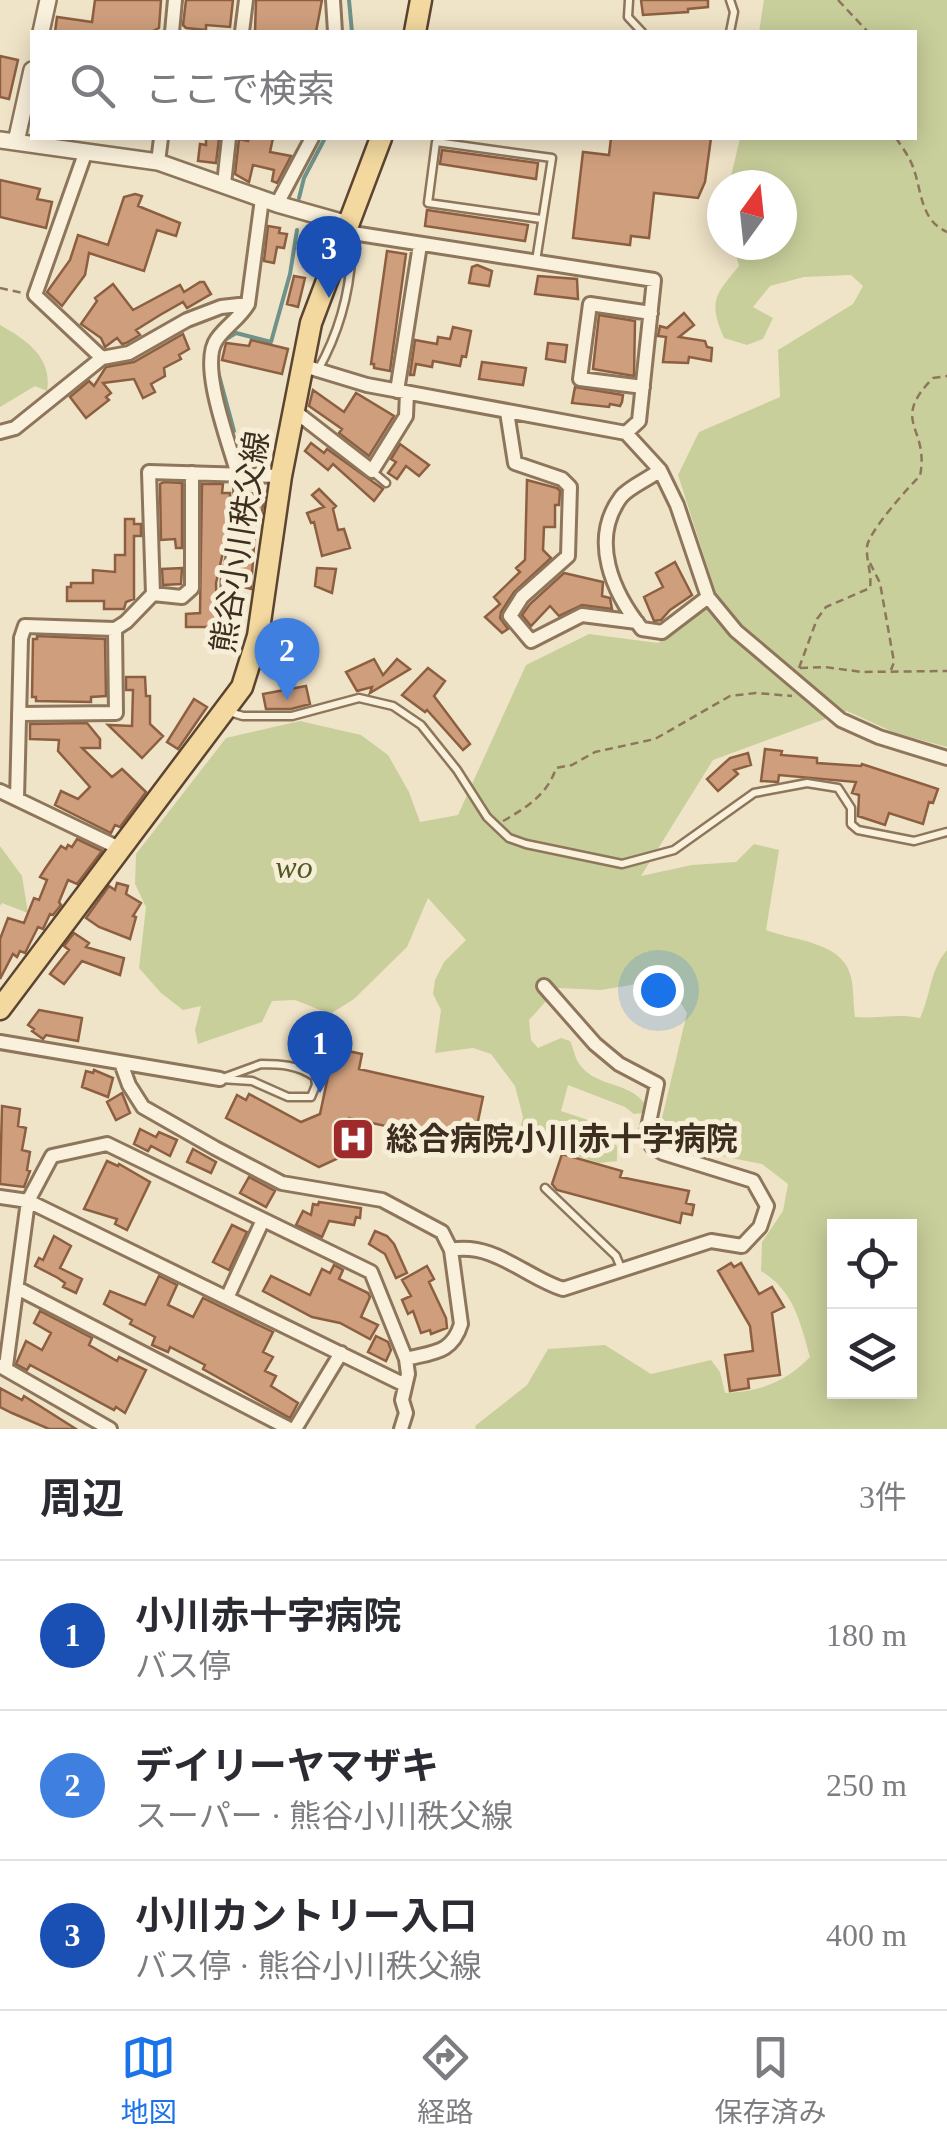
<!DOCTYPE html>
<html lang="ja">
<meta charset="utf-8">
<style>
:root{--surface:#fff;--page:#f7f7f7;--text:#2b2b33;--muted:#7c7c81;--line:#e1e1e2;--accent:#1a73e8}
body{margin:0;font-family:"Times New Roman","Noto Sans JP",serif;background:var(--page);color:var(--text)}
.controls{position:absolute;right:30px;bottom:30px;display:grid;overflow:hidden;border-radius:0px;box-shadow:0 5px 25px #0003}
.controls button{width:90px;height:90px;display:grid;place-items:center;padding:0;border:0;border-bottom:2px solid var(--line);background:var(--surface);color:var(--text);font:50px sans-serif}
.compass{position:absolute;left:707px;top:170px;width:90px;height:90px;border-radius:50%;background:var(--surface);box-shadow:0 5px 25px #0003;rotate:15deg}
.you{position:absolute;left:658px;top:990px;width:35px;height:35px;margin:-25px;border:8px solid #fff;border-radius:50%;background:#1a73e8;box-shadow:0 0 0 15px #1a73e833}
.badge{display:grid;place-items:center;width:65px;height:65px;border-radius:50%;background:var(--accent);color:#fff;font-size:32px;font-weight:700}
.pin{position:absolute;translate:-50% -82px;filter:drop-shadow(0 2px 5px #0008)}
.pin::after{content:'';position:absolute;top:52px;width:35px;height:30px;background:inherit;clip-path:polygon(0 0,100% 0,50% 100%)}
.list{margin:0;padding:0;list-style:none}
h2{display:flex;justify-content:space-between;align-items:center;height:130px;margin:0;padding:0 40px;font-size:42px}
h2 small{font-size:32px;font-weight:400;color:var(--muted)}
.list li{display:grid;grid-template-columns:65px 1fr auto;gap:30px;align-items:center;box-sizing:border-box;height:150px;padding:0 40px;border-top:2px solid var(--line)}
.list b{display:block;font-size:38px;white-space:nowrap}
.list p{margin:0;font-size:32px;white-space:nowrap;color:var(--muted)}
.list em{font-size:32px;font-style:normal;color:var(--muted)}
.icon{flex:none;width:55px;height:55px;fill:none;stroke:currentColor;stroke-width:2;stroke-linecap:round;stroke-linejoin:round}
.map{position:relative;flex:none;width:947px;height:1429px;overflow:hidden}
.search{position:absolute;background:var(--surface);box-shadow:0 5px 25px #0003;left:30px;right:30px;top:30px;height:110px;display:flex;align-items:center;gap:25px;box-sizing:border-box;padding:0 35px;border-radius:0px;color:var(--muted);font-size:38px}
.sheet{height:580px;background:var(--surface)}
nav{display:flex;justify-content:space-around;align-items:center;box-sizing:border-box;height:140px;border-top:2px solid var(--line);background:var(--surface);font-size:28px;color:var(--muted)}
nav a{display:grid;justify-items:center;gap:5px}
nav .on{color:var(--accent)}
.map>svg:first-child{display:block}
.green{fill:#c9cf9b;fill-rule:evenodd}
.lines{fill:none;stroke-linecap:round;stroke-linejoin:round}
.stream{stroke:#6f938a;stroke-width:4}
.building{fill:#cf9f7d;stroke:#8d5f41;stroke-width:2.5}
.service-casing{stroke:#8d765c;stroke-width:11}
.minor-casing{stroke:#8d765c;stroke-width:18}
.tertiary-casing{stroke:#8d765c;stroke-width:20}
.primary-casing{stroke:#5b4430;stroke-width:25}
.path{stroke:#8d765c;stroke-width:2.5;stroke-dasharray:8 5;stroke-linecap:butt}
.service{stroke:#faf1dc;stroke-width:6}
.minor{stroke:#faf1dc;stroke-width:12}
.tertiary{stroke:#faf1dc;stroke-width:15}
.primary{stroke:#f3d9a0;stroke-width:20}
.labels{text-anchor:middle;stroke-width:10;stroke-linejoin:round;paint-order:stroke}
.street-label{font-size:32px;fill:#3d2e20;stroke:#f7eed8}
.park-label{font-size:32px;font-style:italic;fill:#4d5a26;stroke:#f7eed8}
.poi-label{font-size:32px;font-weight:bold;fill:#3d2e20;stroke:#f7eed8;text-anchor:start}
</style>
<div class="map">
<svg width="947" height="1429" viewBox="0 0 947 1429">
<rect width="100%" height="100%" fill="#f0e4c8"/>
<path class="green" d="M764,0H947V747L895,733L847,711L713,760L641,876L692,865L736,862L754,844L779,850L766,930C793,941 843,941 851,977C854,990 853,1004 855,1017C878,1019 897,1013 920,1018C931,995 930,969 947,950V1429H476L475,1426L527,1385L548,1349L605,1345L651,1374L711,1360L720,1372L725,1393C761,1391 784,1383 810,1357C800,1322 794,1291 761,1271L762,1242L783,1211L788,1184L762,1164L721,1156L668,1135L662,1118L687,1013L676,995L655,981L601,990L558,988L529,1020L531,1040L538,1048L561,1038L570,1041C574,1049 575,1059 580,1065C597,1088 629,1081 645,1104L643,1113L634,1114L625,1107L568,1085L561,1111L594,1122L600,1136L617,1146V1161L599,1163L567,1153L548,1152L518,1138L523,1117L515,1086L491,1054L473,1048L435,1053L441,1010L433,994L435,980L444,962L466,940L428,898L407,947L354,999L330,1014L295,1000L272,1001L262,1022L198,1044L195,1030L201,1006L183,1010L161,993L139,968L146,907L135,884L136,854L226,738L300,721L361,735L388,755L409,792L420,822L458,815L526,665L589,634L658,643L717,597L678,475L699,432L780,397L778,350L853,304L863,286L851,275L804,277L770,286L753,307L773,318L763,339L747,345L724,338C708,301 715,295 739,266L733,245H782V185H729L740,138H914V32H759ZM834,1226H910V1392H834Z
M0,325C25,339 53,357 47,391L35,386L0,407Z
M0,846L22,876L28,913L2,903L0,906Z"/>
<g class="lines">
<path class="stream" d="M349,0L352,32
M299,198L304,178L325,138
M223,341L236,333L271,342L290,274L297,230
M217,368L234,431"/>
</g>
<path class="building" d="M95,0H161L159,28L151,32H55L57,17L92,22Z
M186,0H233L230,27L206,25V30L186,28L183,25Z
M256,0H322L316,32H255Z
M641,0H708V7L688,9V12L643,15Z
M0,56L18,60L9,99L0,97Z
M206,138L219,139L216,163L198,161L200,144L206,145Z
M249,138H273L270,152L291,156L277,183L272,181L274,170L253,165L249,182L235,174L239,139L248,141Z
M611,138H711L705,182L698,198L654,193L649,238L631,236L630,245L573,238L583,152L609,155Z
M442,150L538,163L536,179L440,164Z
M0,180L40,189L37,199L52,202L46,228L0,217Z
M135,194L142,196L138,206L180,223L176,236L157,230L144,271L89,253L85,275L62,306L47,292L70,260L78,235L108,245L124,197Z
M427,210L528,225L525,241L425,226Z
M268,226L280,228L279,233L287,234L284,248L277,247L274,263L264,261Z
M387,251L406,254L390,371L374,368V364H371Z
M477,265L492,271L489,286L469,283L472,267Z
M294,276L305,278L298,307L287,304Z
M538,276L577,279L578,299L535,294Z
M200,282H204L211,294L187,308L183,302L160,315L136,330L140,335L126,343L122,344L117,338L105,347L101,338L81,324L97,301L95,298L113,284L133,310L180,285L184,292Z
M684,313L694,325L679,337L705,341L707,347L712,348L711,361L689,357L688,363L663,362L666,337L658,336L660,326L667,328Z
M599,315L635,321L634,376L593,369Z
M453,327L471,331L466,357L462,356L460,366L433,361L432,367L416,364L414,375H410L415,340L437,344L438,337L450,339Z
M183,334L189,349L179,355L181,359L164,368L165,376L151,384L155,392L143,398L134,379L103,383L111,393L106,397L109,400L86,418L70,397L89,381L94,386L106,367L134,362Z
M251,340L288,349L282,374L222,360L226,343L249,346Z
M548,343L567,345L565,362L546,359Z
M482,362L526,368L523,385L479,379Z
M575,387L623,395L622,402L620,406L610,404L609,407L572,403Z
M313,390L344,412L356,393L394,416L369,456L339,433L342,429L309,406Z
M311,443L324,453L327,449L383,489L374,501L333,464L328,470L305,451Z
M400,444L429,465L419,476L406,466L397,479L388,473L396,462L391,459Z
M527,480L557,488L560,491L559,505H555V527H544L543,550L551,558L514,592L501,612L500,618L508,629L502,633L485,617L500,604L494,597L520,572L516,568L525,560Z
M164,482L182,483V548H176L175,539L161,540L160,484Z
M202,484H223L222,493H230L229,526L216,583L217,619H213V627H186V614L200,613Z
M319,489L336,506L333,509L338,530L344,529L350,548L322,556L314,522L311,523L307,513L324,507L312,495Z
M258,491L265,492L261,518L256,517L251,589L232,584V581L243,528L244,493L258,494Z
M125,519H134V524H141V536H134V599L126,602L124,609H104V601H67V587H71V583H93V570L115,572V555H125Z
M675,562L692,595L670,610L661,620L654,621L644,597L663,587L656,573Z
M182,568L181,584L163,585L162,569Z
M317,568L336,569L332,593L315,586Z
M564,573L603,582L602,596L610,598L612,609L582,605L559,616L550,606L531,626L522,615L530,604Z
M37,636L105,639L106,696L91,697V702L36,701V697H32L33,639H37Z
M374,659L383,675L397,659L410,669L370,693L372,687L357,691L346,672Z
M428,668L445,681L434,696L470,744L463,750L427,710L425,712L402,695Z
M126,677H145L146,696H150V724L163,736L142,758L108,725L132,726L133,690H126Z
M306,686L310,704L291,709H266L263,694Z
M194,699L207,707L178,749L167,742Z
M87,723L100,739V748H82L112,777L122,769L146,792L120,827L115,825L111,833L55,805L61,791L78,799L90,787L58,751L59,740L30,739V724Z
M765,749L782,751L781,755L817,758V763L861,766L862,764L938,789L933,803L929,802L923,824L889,813L885,825L858,816L859,795L852,793L856,782L779,775L778,782L761,781Z
M748,753L751,765L734,770L738,774L718,791L707,779L730,758Z
M77,839L102,851L77,884L68,880L59,902L61,905L53,915L50,914L43,929L38,927L25,953L20,951L17,957L13,954L0,979V939L8,918L24,923L34,898L39,900L47,880L40,877L45,869L61,846L66,849L68,845L72,847Z
M117,883L128,886L126,894L141,903L133,916L136,917L130,939L99,927L86,918L109,886L115,890Z
M74,933L89,943L86,947L124,958L120,975L82,961L64,984L50,974L69,950L64,946Z
M39,1010L82,1018L78,1041L46,1035L43,1039L32,1031L34,1029L28,1025Z
M334,1048L362,1054L359,1069L483,1097L473,1145L349,1118L341,1157L319,1167L226,1118L237,1095L246,1100L249,1094L301,1122L320,1114Z
M94,1070L113,1078L108,1097L82,1087L86,1071L93,1073Z
M122,1093L130,1113L116,1120L107,1102Z
M2,1106L20,1109L18,1126L26,1128L22,1150L30,1152L27,1170L30,1171L24,1187L0,1184Z
M140,1129L156,1137L159,1132L177,1140L170,1156L151,1146L148,1151L134,1144Z
M193,1149L216,1162L211,1173L187,1162Z
M562,1154L622,1171L620,1177L689,1191L686,1203L694,1205L692,1215L682,1213L680,1223L557,1190L552,1184Z
M107,1161L118,1166L119,1164L150,1182L127,1230L115,1224L117,1219L84,1209Z
M249,1177L275,1191L266,1207L240,1193Z
M319,1202L361,1208L360,1218L356,1217L354,1225L329,1221L322,1237L296,1225L303,1211L311,1215L313,1204L318,1205Z
M232,1225L247,1232L229,1270L213,1262Z
M375,1231L387,1236L394,1244L407,1273L396,1278L385,1254L369,1244Z
M54,1236L71,1246L60,1268L82,1279L76,1293L63,1287L65,1283L58,1278L35,1266L39,1258L43,1260Z
M731,1263L734,1267L741,1263L759,1294L772,1287L784,1307L772,1313L780,1375L748,1379L749,1388L730,1391L725,1355L753,1351L750,1326L718,1271Z
M334,1265L343,1270L339,1279L368,1293L370,1297L361,1317L378,1325L370,1339L340,1323L312,1317L263,1291L271,1276L310,1295L322,1269L330,1273Z
M427,1266L434,1279L429,1282L446,1318L447,1328L431,1334L430,1330L421,1333L413,1311L408,1314L402,1300L411,1296L402,1280Z
M159,1276L177,1285L168,1305L193,1317L203,1298L273,1332L263,1352L273,1357L265,1371L276,1376L271,1386L298,1403L290,1418L203,1369L205,1365L170,1347L168,1352L152,1345L155,1337L130,1324L132,1320L104,1304L110,1291L145,1305Z
M40,1311L92,1338L89,1345L117,1361L119,1357L146,1370L125,1413L116,1407L114,1410L30,1365L27,1370L16,1364L26,1341L42,1350L51,1333L34,1323Z
M376,1336L388,1342L391,1350L386,1361L368,1352Z
M0,1388L22,1400L24,1396L76,1429H49L12,1413L0,1407Z"/>
<g class="lines">
<g class="service-casing">
<path id="service" d="M629,0L628,17L642,32
M730,32L734,12L730,0
M536,261L552,158L436,142L428,203L541,219
M318,370C341,329 352,285 352,238
M373,472L386,483
M224,636L225,580L236,527L238,475
M226,711L243,716H292L359,698L393,706L421,725L457,770L487,817L509,838L526,844L622,864L674,850L754,793L807,783L838,788L851,808V824L858,830L914,841L947,832
M261,1064C281,1064 298,1065 315,1077L316,1085L311,1097H288L252,1081L220,1079Z
M545,1188L616,1256L621,1268"/>
</g>
<g class="minor-casing">
<path id="minor" d="M333,0L335,32
M172,32L175,0
M242,32L246,0
M86,151L35,295L102,358
M158,162L161,138
M224,184L229,138
M277,204L312,138
M346,232L654,280L639,421L626,433
M301,365L367,385L626,433L660,470L677,505L708,597L736,631L841,720L879,737L947,758
M643,387L580,379L590,304L651,313
M397,391L420,245
M292,409L372,471L406,416L407,393
M507,412L515,463L562,479L570,487L568,556L522,597L510,616L531,641L582,615L637,622
M0,432L15,428L102,358L129,353L187,320L221,307L248,304
M660,470C649,479 629,487 621,497C589,540 613,593 642,629L662,632L708,597
M238,475C230,445 198,364 217,339C226,326 240,318 248,304L262,199
M153,594L182,597L192,588V473
M19,714L116,713L115,629
M0,791L119,848
M17,799L21,638L25,626L115,629L126,622L153,594L149,472L281,476
M0,1042L220,1079
M121,1063L129,1085L143,1107L215,1148L282,1183L382,1200L442,1232L451,1250L461,1324C452,1354 432,1352 406,1359
M0,1197L28,1201L405,1385
M451,1250C494,1242 525,1277 563,1289L711,1241L742,1246L760,1227L767,1206L753,1181L663,1153L652,1146L646,1137L657,1084L619,1064L595,1044L544,986
M17,1288L290,1429
M227,1298L263,1220
M0,1366L110,1429
M6,1366L28,1201L52,1156L107,1144L371,1272L406,1359L408,1374L402,1400L406,1413L401,1429
M295,1429L341,1353"/>
</g>
<g class="tertiary-casing">
<path id="tertiary" d="M41,32L48,0
M0,140L158,162L277,204L348,224
M16,142L32,70"/>
</g>
<g class="primary-casing">
<path id="primary" d="M415,32L421,0
M0,1009L242,687L258,636L281,476L311,323L381,138"/>
</g>
<path class="path" d="M838,0L868,32
M896,138C902,147 909,156 913,167C922,191 920,220 947,232
M0,288L23,293
M870,563L880,583L894,662L891,670
M799,668L817,619L826,607L870,588C872,573 866,561 867,547C867,534 909,486 920,476C930,426 889,423 933,378L947,376
M800,668L825,667L862,672L947,671
M503,821C526,808 548,794 556,768L572,765L595,752L655,739L730,696L756,693L792,696"/>
<use href="#service" class="service"/>
<use href="#minor" class="minor"/>
<use href="#tertiary" class="tertiary"/>
<use href="#primary" class="primary"/>
</g>
<defs>
<g id="hospital-square" transform="scale(2.25)"><rect x="-9" y="-9" width="18" height="18" rx="4" fill="#9e2a2b" stroke="#f7eed8"/><path d="M-5-5h3v3.5h4V-5h3V5h-3V1.5h-4V5h-3Z" fill="#fff"/></g>
</defs>
<g fill-rule="evenodd">
<use href="#hospital-square" x="353" y="1139"/>
</g>
<g class="labels">
<g class="street-label">
<text transform="translate(240 542) rotate(-81)" y="11">熊谷小川秩父線</text>
</g>
<g class="park-label">
<text x="294" y="878">wo</text>
</g>
<g class="poi-label">
<text x="386" y="1150">総合病院小川赤十字病院</text>
</g>
</g>
</svg>
<div class="controls">
<button><svg class="icon" aria-label="locate" viewBox="0 0 24 24"><circle cx="12" cy="12" r="6"/><path d="M12 2v4M12 18v4M2 12h4M18 12h4"/></svg></button>
<button><svg class="icon" aria-label="layers" viewBox="0 0 24 24"><path d="M12 4l9 5-9 5-9-5zM3 14l9 5 9-5"/></svg></button>
</div>
<svg class="compass" viewBox="-18 -18 36 36"><path d="M0-13l5 13h-10z" fill="#e53935"/><path d="M0 13l5-13h-10z" fill="#7c7c81"/></svg>
<div class="you"></div>
<div class="pin badge" style="left:320px;top:1093px;background:#1a4fb4">1</div>
<div class="pin badge" style="left:287px;top:700px;background:#3f7fe0">2</div>
<div class="pin badge" style="left:329px;top:298px;background:#1a4fb4">3</div>
<div class="search"><svg class="icon" aria-label="search" viewBox="0 0 24 24"><circle cx="10" cy="10" r="6"/><path d="M15 15l6 6"/></svg>ここで検索</div>
</div>
<section class="sheet">
<h2>周辺<small>3件</small></h2>
<ul class="list">
<li><span class="badge" style="background:#1a4fb4">1</span><div><b>小川赤十字病院</b><p>バス停</p></div><em>180 m</em></li>
<li><span class="badge" style="background:#3f7fe0">2</span><div><b>デイリーヤマザキ</b><p>スーパー · 熊谷小川秩父線</p></div><em>250 m</em></li>
<li><span class="badge" style="background:#1a4fb4">3</span><div><b>小川カントリー入口</b><p>バス停 · 熊谷小川秩父線</p></div><em>400 m</em></li>
</ul>
</section>
<nav>
<a class="on"><svg class="icon" aria-label="map" viewBox="0 0 24 24"><path d="M3 6l6-2 6 2 6-2v14l-6 2-6-2-6 2zM9 4v14M15 6v14"/></svg>地図</a>
<a><svg class="icon" aria-label="directions" viewBox="0 0 24 24"><path d="M12 3l9 9-9 9-9-9zM9 14v-3h6M13 9l2 2-2 2"/></svg>経路</a>
<a><svg class="icon" aria-label="saved" viewBox="0 0 24 24"><path d="M7 4h10v16l-5-4-5 4z"/></svg>保存済み</a>
</nav>
